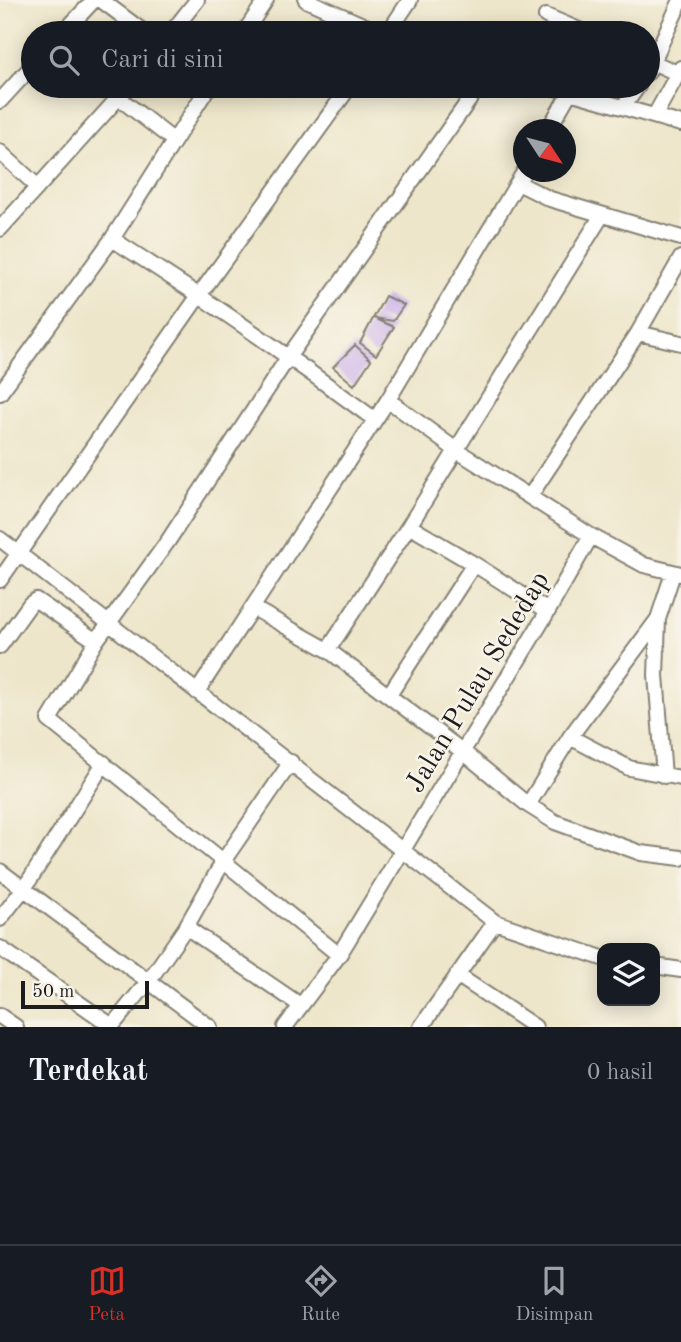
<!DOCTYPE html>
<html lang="id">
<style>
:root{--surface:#171b24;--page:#20242c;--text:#f1f3f6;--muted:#9ea1a6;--line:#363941;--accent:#d93025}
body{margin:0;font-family:"Old Standard TT",serif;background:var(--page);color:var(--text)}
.controls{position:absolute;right:21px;bottom:21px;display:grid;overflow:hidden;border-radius:14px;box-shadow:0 4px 18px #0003}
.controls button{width:63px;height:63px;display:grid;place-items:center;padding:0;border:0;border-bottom:2px solid var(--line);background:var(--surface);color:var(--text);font:35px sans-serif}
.compass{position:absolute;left:513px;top:119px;width:63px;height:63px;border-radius:50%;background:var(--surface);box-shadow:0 4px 18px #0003;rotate:126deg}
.scale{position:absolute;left:21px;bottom:18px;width:128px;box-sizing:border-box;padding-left:7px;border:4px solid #1c1c1c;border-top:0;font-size:19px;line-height:24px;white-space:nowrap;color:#1c1c1c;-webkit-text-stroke:5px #f7f3e8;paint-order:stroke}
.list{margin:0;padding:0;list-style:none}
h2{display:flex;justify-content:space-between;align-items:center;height:91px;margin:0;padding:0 28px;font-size:30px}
h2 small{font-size:23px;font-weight:400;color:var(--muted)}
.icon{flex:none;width:38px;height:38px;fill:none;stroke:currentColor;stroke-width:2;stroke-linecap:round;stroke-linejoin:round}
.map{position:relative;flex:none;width:681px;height:1027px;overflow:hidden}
.search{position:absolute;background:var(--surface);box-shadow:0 4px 18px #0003;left:21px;right:21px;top:21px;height:77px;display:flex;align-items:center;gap:18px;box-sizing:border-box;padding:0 24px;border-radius:38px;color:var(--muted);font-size:26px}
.sheet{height:217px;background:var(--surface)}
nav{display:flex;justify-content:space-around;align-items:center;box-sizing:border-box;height:98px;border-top:2px solid var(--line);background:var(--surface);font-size:19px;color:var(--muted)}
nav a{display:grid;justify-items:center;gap:4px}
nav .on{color:var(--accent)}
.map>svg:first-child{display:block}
.building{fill:#c4a4ec}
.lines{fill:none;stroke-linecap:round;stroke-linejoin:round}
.street-casing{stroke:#858173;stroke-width:18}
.street{stroke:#fff;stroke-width:14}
.labels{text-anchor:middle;stroke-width:5;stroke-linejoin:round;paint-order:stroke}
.street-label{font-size:28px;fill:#1c1c1c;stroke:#f7f3e8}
</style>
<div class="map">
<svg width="681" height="1027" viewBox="0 0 681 1027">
<rect width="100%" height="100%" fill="#f7f3e8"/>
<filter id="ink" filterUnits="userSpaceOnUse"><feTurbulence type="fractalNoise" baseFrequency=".0143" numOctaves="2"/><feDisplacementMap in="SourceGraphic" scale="14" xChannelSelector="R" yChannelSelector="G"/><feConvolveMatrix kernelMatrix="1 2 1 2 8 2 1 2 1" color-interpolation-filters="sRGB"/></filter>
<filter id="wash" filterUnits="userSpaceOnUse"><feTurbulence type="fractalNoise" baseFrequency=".00686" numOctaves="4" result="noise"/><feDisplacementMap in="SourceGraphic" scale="28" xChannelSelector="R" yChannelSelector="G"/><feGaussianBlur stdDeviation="1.57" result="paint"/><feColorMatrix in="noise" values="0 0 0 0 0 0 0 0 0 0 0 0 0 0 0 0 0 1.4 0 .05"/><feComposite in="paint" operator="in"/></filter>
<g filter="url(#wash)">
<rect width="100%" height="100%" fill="#eee6ca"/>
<g id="blocks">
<path class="building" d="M385,296L404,305L393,321L374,318L394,327L376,355L360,343Z
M355,345L371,360L354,385L333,367Z"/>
</g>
</g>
<g filter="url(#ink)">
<use href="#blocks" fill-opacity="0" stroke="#858173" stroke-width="2"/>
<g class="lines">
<g class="street-casing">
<path id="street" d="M101,0L145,33
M306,0L381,33
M546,16L586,33
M63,33L94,0
M171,33L197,0
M244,33L266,0
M388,33L410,0
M648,60L679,74
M648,72L681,0
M549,86L681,124
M119,98L173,140
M0,101L33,65
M624,106L638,86
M655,115L681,68
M548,130L570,92
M0,152L38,187
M518,183L550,199L681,238
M0,229L129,86
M112,239C202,296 289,356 374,419
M638,333L681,343
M0,393L112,239L209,86
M388,400L456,450L591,536L644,565L681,574
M530,496L638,333L681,258
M409,526L474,564L548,611
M0,539L495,922L602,958
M0,580L200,294L350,86
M253,608L328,650L462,751L528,805L555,822L641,853L681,858
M0,646L30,604L36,600L96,641
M328,650L409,526L602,215
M197,692L388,400L524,172
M389,695L474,564
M570,737L629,768L681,778
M664,776L656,675L658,619L673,573
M528,805L570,737L658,619
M0,871L210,1027
M0,919L25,887L104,763
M186,927L300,1005
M0,948L112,1026
M339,955L49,720L96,641L168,541L289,356L479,86
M655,966L681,970
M457,975L535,1027
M0,1016L16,1027
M111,1027L148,982L186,927L224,860L291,762
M285,1027L339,955L548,611L591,536
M421,1027L495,922"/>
</g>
<use href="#street" class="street"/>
</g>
</g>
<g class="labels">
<g class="street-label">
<text transform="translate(476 681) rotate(-59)" y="10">Jalan Pulau Sededap</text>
</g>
</g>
</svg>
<div class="controls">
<button><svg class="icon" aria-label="layers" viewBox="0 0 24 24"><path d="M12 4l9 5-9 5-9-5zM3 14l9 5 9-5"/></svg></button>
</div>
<svg class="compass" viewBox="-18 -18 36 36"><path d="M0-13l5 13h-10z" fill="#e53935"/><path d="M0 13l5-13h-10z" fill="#9ea1a6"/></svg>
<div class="scale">50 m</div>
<div class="search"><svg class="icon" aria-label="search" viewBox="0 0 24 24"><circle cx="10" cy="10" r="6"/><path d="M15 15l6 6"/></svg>Cari di sini</div>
</div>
<section class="sheet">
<h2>Terdekat<small>0 hasil</small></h2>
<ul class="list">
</ul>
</section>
<nav>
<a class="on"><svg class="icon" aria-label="map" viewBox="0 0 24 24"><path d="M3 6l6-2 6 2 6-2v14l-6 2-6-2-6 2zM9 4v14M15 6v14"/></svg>Peta</a>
<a><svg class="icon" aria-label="directions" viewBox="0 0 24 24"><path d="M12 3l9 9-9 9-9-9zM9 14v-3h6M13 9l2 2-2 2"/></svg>Rute</a>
<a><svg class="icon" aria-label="saved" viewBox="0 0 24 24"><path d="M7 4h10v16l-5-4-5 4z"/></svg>Disimpan</a>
</nav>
